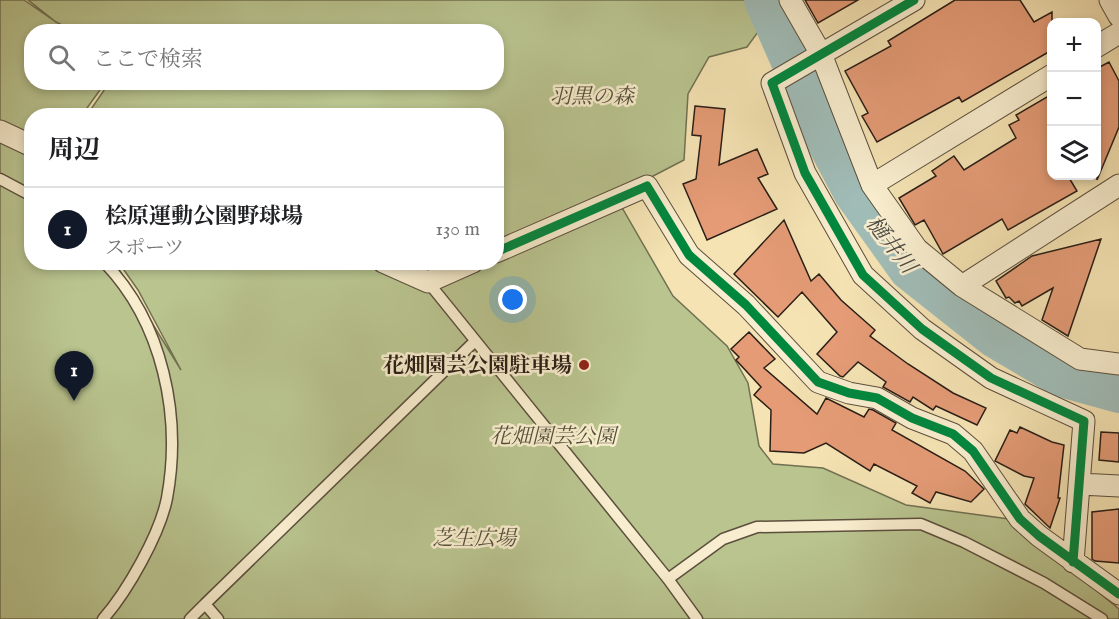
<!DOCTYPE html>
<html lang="ja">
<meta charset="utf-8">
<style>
:root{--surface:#fff;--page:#f6f6f6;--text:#202124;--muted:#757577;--line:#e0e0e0;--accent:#111827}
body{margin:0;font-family:"IM FELL English","Noto Serif JP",serif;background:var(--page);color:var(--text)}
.controls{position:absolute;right:18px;top:18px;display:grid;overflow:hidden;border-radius:12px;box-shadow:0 3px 9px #0003}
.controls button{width:54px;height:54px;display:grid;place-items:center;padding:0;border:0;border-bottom:2px solid var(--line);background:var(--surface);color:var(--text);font:30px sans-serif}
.you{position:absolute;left:513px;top:300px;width:21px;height:21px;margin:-15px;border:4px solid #fff;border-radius:50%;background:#1a73e8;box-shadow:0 0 0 9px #1a73e833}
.badge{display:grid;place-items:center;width:39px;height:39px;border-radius:50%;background:var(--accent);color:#fff;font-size:20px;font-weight:700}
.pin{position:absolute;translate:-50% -50px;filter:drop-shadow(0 2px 3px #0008)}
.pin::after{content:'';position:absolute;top:32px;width:21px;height:18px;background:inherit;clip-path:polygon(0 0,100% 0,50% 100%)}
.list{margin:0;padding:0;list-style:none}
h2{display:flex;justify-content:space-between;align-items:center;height:78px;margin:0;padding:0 24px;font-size:26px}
h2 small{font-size:20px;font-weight:400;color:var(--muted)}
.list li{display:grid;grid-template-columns:39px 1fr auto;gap:18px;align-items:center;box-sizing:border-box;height:84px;padding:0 24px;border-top:2px solid var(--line)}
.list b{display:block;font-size:22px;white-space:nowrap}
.list p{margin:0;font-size:20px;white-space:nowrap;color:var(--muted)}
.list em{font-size:20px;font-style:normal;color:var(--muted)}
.icon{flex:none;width:33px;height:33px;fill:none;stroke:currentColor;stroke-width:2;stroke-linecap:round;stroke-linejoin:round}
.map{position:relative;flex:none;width:1119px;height:619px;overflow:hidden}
.search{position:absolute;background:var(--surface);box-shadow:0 3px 9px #0003;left:24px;top:24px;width:480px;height:66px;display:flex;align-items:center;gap:15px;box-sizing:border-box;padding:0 21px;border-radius:24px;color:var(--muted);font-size:22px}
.panel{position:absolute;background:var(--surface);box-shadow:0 3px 9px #0003;left:24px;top:108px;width:480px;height:162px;border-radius:24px}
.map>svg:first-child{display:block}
.green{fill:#b9c48f;stroke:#717152;stroke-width:1.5}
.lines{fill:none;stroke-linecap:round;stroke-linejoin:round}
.river{stroke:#a0bcb7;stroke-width:40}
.building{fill:#e49b76;stroke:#291e16;stroke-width:1.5}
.service-casing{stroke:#5c4f3d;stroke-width:13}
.minor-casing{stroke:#5c4f3d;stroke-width:23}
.service{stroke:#f8edce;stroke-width:10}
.minor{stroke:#f8edce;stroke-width:21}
.cycleway-casing{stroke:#f8edce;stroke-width:13}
.cycleway{stroke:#00873e;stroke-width:9}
.poi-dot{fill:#8f2418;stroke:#f8edce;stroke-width:2}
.labels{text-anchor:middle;stroke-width:5;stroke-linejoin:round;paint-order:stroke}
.park-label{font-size:21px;font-style:italic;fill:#54503a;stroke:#f8edce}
.poi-label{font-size:21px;font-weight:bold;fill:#291e16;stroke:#f8edce;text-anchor:end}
.water-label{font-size:22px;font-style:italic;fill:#4d4d46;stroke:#f8edce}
</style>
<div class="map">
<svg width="1119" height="619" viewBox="0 0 1119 619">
<rect width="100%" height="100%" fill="#f5e3b3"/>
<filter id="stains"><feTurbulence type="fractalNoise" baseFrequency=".00333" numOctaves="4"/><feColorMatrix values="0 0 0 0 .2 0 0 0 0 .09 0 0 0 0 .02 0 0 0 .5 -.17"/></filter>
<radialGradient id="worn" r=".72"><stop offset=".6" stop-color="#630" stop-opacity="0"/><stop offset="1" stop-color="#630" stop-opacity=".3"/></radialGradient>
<path class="green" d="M0,0H24L69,31L32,32V82L105,83L82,115L32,116V262L115,263L181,370L138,290L119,263H486L474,270L489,263L496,262L497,259L617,199L673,296L727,346L748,383L759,446L773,464L823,468L906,505L1009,519L1119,609V619H0Z
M28,0H746L758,32L747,47L709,57L688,94L684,160L497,257L496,116L87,115L109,83L496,82V32L74,31L56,22Z"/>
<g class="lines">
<path class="river" d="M764,0L826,141L853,192L909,270L995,338L1061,377L1119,393"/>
</g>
<path class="building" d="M805,0H858L818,23Z
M955,0H1020L1034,22L1052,12V50L962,102L959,97L877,142L862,116L868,113L845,71L891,46L888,41Z
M1109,62L1119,81V127L1097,180L1096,69Z
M1052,94V176H1068L1077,191L1008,230L1002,219L943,254L924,220L915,225L899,198L936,176L932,171L954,156L964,170L1016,138L1009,125L1019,120L1016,115Z
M695,106L725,109L719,165L757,149L768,174L758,178L777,209L707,240L683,184L696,179L701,136L692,135Z
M784,220L811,281L819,274L841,300L875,330L870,336L908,364L953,393L986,408L977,425L936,406L933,410L913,397L910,402L883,387L886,382L858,362L843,377L840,376L817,354L837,332L802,292L778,317L734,274Z
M1101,239L1068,336L1042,320L1053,288L1022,306L1019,301L1015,303L1009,297L1006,298L996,281L1032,256Z
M749,332L775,359L764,368L817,414L826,398L864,417L869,409L873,410L896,423L892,430L965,471L984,489L971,502L936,492L930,503L912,493L917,486L874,464L870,471L826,443L804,453L770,451L771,410L754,395L761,387L736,360L739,357L731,349Z
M1020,427L1052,442L1064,445L1058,498H1060L1050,528L1025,504L1034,478L1024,476L995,461L1010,430L1017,433Z
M1101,432L1119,433V462L1099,460Z
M1119,509V563L1095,561L1092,559V512Z"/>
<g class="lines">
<g class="service-casing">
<path id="service" d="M0,179L32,196
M428,282L668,579L697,619
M668,579L723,539L757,527L921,524L964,542L1044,583L1102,619
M103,619C127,592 160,534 167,498C182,416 163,323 104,262
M190,619L205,604
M218,619L205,604L475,341"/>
</g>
<g class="minor-casing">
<path id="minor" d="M790,0L821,54L872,185L917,249L962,286L1080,359L1119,364
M914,0L772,83L805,173L863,275L922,329L991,378L1084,421L1073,562
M1110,0L1119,16
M1096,47L1119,33
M0,131L32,146
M872,185L1052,75
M496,252L647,186L689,255L746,305L818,382L849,393L877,398L912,418L953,434L973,451L1020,519L1039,536L1119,594
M383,262L428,282L473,262
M962,286L1119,185
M1080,484L1119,486"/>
</g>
<use href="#service" class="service"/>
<use href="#minor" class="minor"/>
<g class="cycleway-casing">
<path id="cycleway" d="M914,0L772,83L805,173L863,275L922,329L991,378L1084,421L1073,562
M496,252L647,186L689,255L746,305L818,382L849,393L877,398L912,418L953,434L973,451L1020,519L1039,536L1119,594"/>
</g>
<use href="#cycleway" class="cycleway"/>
</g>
<circle class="poi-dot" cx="584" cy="365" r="6"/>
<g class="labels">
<g class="park-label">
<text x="592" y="103">羽黒の森</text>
<text x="553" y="443">花畑園芸公園</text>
<text x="474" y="545">芝生広場</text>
</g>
<g class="poi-label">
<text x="572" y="372">花畑園芸公園駐車場</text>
</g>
<g class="water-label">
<text transform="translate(892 244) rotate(52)" y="8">樋井川</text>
</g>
</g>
<rect width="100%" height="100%" filter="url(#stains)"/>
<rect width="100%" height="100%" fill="url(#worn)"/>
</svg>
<div class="controls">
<button>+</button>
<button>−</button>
<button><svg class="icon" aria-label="layers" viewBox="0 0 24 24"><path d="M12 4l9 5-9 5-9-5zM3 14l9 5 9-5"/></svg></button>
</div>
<div class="you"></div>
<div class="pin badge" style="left:74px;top:401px">1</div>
<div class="search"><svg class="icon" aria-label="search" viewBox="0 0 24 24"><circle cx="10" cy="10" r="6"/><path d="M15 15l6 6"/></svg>ここで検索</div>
<section class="panel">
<h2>周辺<small></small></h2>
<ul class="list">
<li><span class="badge">1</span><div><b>桧原運動公園野球場</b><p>スポーツ</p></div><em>130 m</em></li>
</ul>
</section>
</div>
